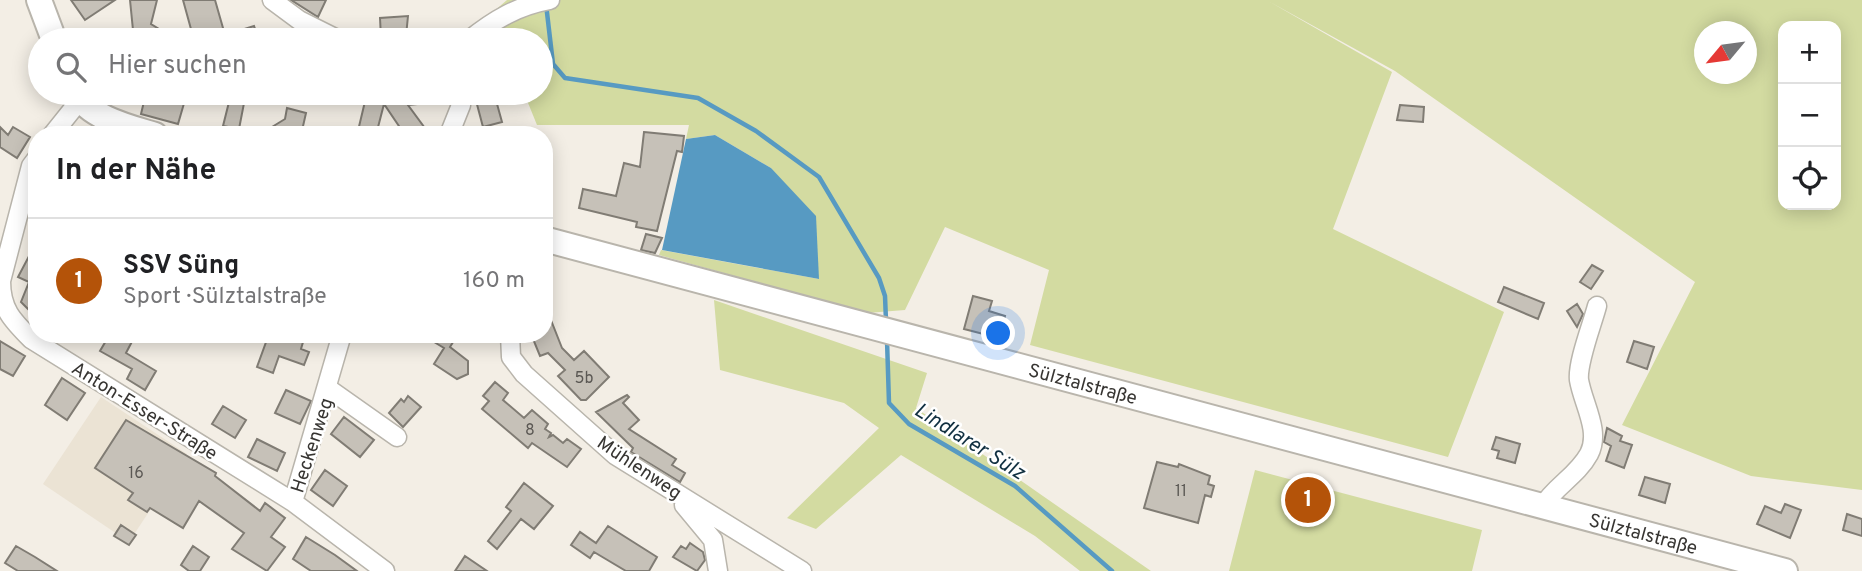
<!DOCTYPE html>
<html lang="de">
<meta charset="utf-8">
<style>
:root{--surface:#fff;--page:#f2f2f2;--text:#202124;--muted:#757577;--line:#e0e0e0;--accent:#b45309}
body{margin:0;font-family:Overpass,sans-serif;background:var(--page);color:var(--text)}
.controls{position:absolute;right:21px;top:21px;display:grid;overflow:hidden;border-radius:14px;box-shadow:0 4px 18px #0003}
.controls button{width:63px;height:63px;display:grid;place-items:center;padding:0;border:0;border-bottom:2px solid var(--line);background:var(--surface);color:var(--text);font:35px sans-serif}
.compass{position:absolute;left:1694px;top:21px;width:63px;height:63px;border-radius:50%;background:var(--surface);box-shadow:0 4px 18px #0003;rotate:241deg}
.you{position:absolute;left:999px;top:334px;width:24px;height:24px;margin:-18px;border:5px solid #fff;border-radius:50%;background:#1a73e8;box-shadow:0 0 0 10px #1a73e833}
.badge{display:grid;place-items:center;width:46px;height:46px;border-radius:50%;background:var(--accent);color:#fff;font-size:23px;font-weight:700}
.pin{position:absolute;translate:-50% -50%;border:4px solid #fff;box-shadow:0 2px 7px #0006}
.list{margin:0;padding:0;list-style:none}
h2{display:flex;justify-content:space-between;align-items:center;height:91px;margin:0;padding:0 28px;font-size:30px}
h2 small{font-size:23px;font-weight:400;color:var(--muted)}
.list li{display:grid;grid-template-columns:46px 1fr auto;gap:21px;align-items:center;box-sizing:border-box;height:126px;padding:0 28px;border-top:2px solid var(--line)}
.list b{display:block;font-size:26px;white-space:nowrap}
.list p{margin:0;font-size:23px;white-space:nowrap;color:var(--muted)}
.list em{font-size:23px;font-style:normal;color:var(--muted)}
.icon{flex:none;width:38px;height:38px;fill:none;stroke:currentColor;stroke-width:2;stroke-linecap:round;stroke-linejoin:round}
.map{position:relative;flex:none;width:1862px;height:571px;overflow:hidden}
.search{position:absolute;background:var(--surface);box-shadow:0 4px 18px #0003;left:28px;top:28px;width:525px;height:77px;display:flex;align-items:center;gap:18px;box-sizing:border-box;padding:0 24px;border-radius:38px;color:var(--muted);font-size:26px}
.panel{position:absolute;background:var(--surface);box-shadow:0 4px 18px #0003;left:28px;top:126px;width:525px;height:217px;border-radius:28px}
.map>svg:first-child{display:block}
.built{fill:#ebe3d4}
.green{fill:#d3dba1;fill-rule:evenodd}
.water{fill:#579ac2}
.lines{fill:none;stroke-linecap:round;stroke-linejoin:round}
.stream{stroke:#579ac2;stroke-width:4.5}
.building{fill:#c6c1b8;stroke:#807c74;stroke-width:2}
.minor-casing{stroke:#b9b5ac;stroke-width:21}
.secondary-casing{stroke:#b9b5ac;stroke-width:28}
.minor{stroke:#fff;stroke-width:18}
.secondary{stroke:#fff;stroke-width:24}
.labels{text-anchor:middle;stroke-width:5;stroke-linejoin:round;paint-order:stroke}
.number-label{font-size:16px;fill:#5b5854}
.street-label{font-size:19px;fill:#373532;stroke:#fff}
.water-label{font-size:21px;font-style:italic;fill:#113041;stroke:#fff}
</style>
<div class="map">
<svg width="1862" height="571" viewBox="0 0 1862 571">
<rect width="100%" height="100%" fill="#f3eee5"/>
<path class="built" d="M101,397L187,454L129,542L43,484Z"/>
<path class="green" d="M507,0H1862V490L1751,476L1622,425L1695,282L1395,71L1270,2L1392,72L1333,229L1504,312L1448,457L1030,345L1049,270L945,227L905,310L867,313L659,255L661,250L819,279L771,168L715,135L686,139L689,125H537L524,93H541V40H504L493,12ZM1783,26H1836V205H1783ZM1704,32H1746V74H1704Z
M714,300L927,373L916,408L1151,571H1080L1035,536L901,455L816,529L787,518L879,428L844,403L720,370Z
M1255,470L1482,530L1472,571H1229Z"/>
<path class="water" d="M715,135L771,168L816,216L819,279L662,250L686,139Z"/>
<g class="lines">
<path class="stream" d="M546,4L553,64L565,78L698,98L756,131L819,177L879,278L885,296L886,321
M887,340L889,403L909,424L1015,486L1112,571"/>
</g>
<path class="building" d="M71,0H115L85,20Z
M130,0H157L151,24L177,40H134Z
M183,0H215L225,35L254,26L259,40H194Z
M291,0H326L318,17Z
M408,16L406,36L381,38L380,18Z
M146,93H187L178,124L141,114Z
M367,93H425L426,103L408,105L430,135H405L384,104L376,135H357Z
M474,93H494L502,122L483,127Z
M231,94L245,98L239,129L223,126Z
M1400,105L1424,107L1423,122L1397,120Z
M287,108L306,113L301,135H259L285,119Z
M0,127L8,135L13,127L30,137L17,158L0,147Z
M644,132L684,136L682,152L677,151L657,231L636,227L637,222L579,208L583,189L616,196L624,163L640,167Z
M646,234L662,238L655,253L641,250Z
M37,241V318L21,302L29,282L18,277Z
M1592,265L1603,271L1591,289L1580,282Z
M1504,287L1544,303L1538,319L1498,302Z
M973,296L992,301L989,311L1005,316L999,338L964,329Z
M1577,304L1583,314L1577,327L1567,311Z
M545,305L562,348L574,360L584,351L609,377L586,400H581L558,376L565,370L548,353L540,356L531,334H544Z
M110,334H136L126,353L156,371L145,390L127,379L132,369L100,351Z
M269,334H283L303,342L301,349L309,352L304,365L279,356L273,373L257,367Z
M421,334H458L450,347L468,361V374L457,379L434,364L444,348Z
M0,341L25,356L13,376L0,369Z
M1634,341L1654,347L1647,369L1627,362Z
M62,378L85,393L67,420L45,405Z
M495,382L508,393L503,400L524,418L532,410L548,424L545,429L551,433L549,437L553,435L563,443L567,439L581,449L567,467L532,443L528,448L482,409L489,401L483,396Z
M286,390L311,401L300,424L275,413Z
M627,395L629,397L623,403L639,420L629,429L676,459L672,465L685,473L680,482L631,452L633,448L596,412Z
M408,396L421,407L403,427L389,413L401,399L404,402Z
M223,406L246,420L235,438L212,424Z
M344,417L374,440L360,457L331,434Z
M126,420L216,473L215,476L260,511L265,503L285,518L271,537L285,547L267,571L232,549L244,533L199,501L183,528L150,508L147,512L128,500L133,493L95,468Z
M1607,428L1622,436L1620,441L1632,445L1624,468L1606,461L1611,446L1604,442Z
M1496,437L1520,444L1515,463L1497,458L1499,451L1492,449Z
M257,439L285,453L277,471L248,457Z
M1157,462L1178,467L1179,464L1210,476L1208,484L1214,486L1211,497L1205,495L1198,523L1144,508Z
M325,470L347,486L333,506L311,490Z
M1645,477L1670,484L1665,503L1639,495Z
M524,483L553,506L534,529L521,519L497,549L488,541L511,511L506,507Z
M1785,504L1801,510L1790,538L1757,524L1765,506L1781,513Z
M1847,514L1862,519V536L1843,530Z
M121,525L136,535L129,545L114,536Z
M608,526L657,557L649,571H626L594,552L590,558L571,545L580,532L596,543Z
M306,537L335,555L357,571H311L293,559Z
M690,543L703,552L705,560L697,571L673,557L681,546L686,549Z
M16,546L35,557L57,571H18L5,563Z
M193,546L209,557L200,571H189L181,565Z
M465,556L487,571H455Z"/>
<g class="lines">
<g class="minor-casing">
<path id="minor" d="M272,0L299,20L339,40
M469,40C494,20 517,6 550,0
M52,135L80,100
M449,135L461,105L462,93
M37,158L31,166L1,281C1,309 12,320 31,339L293,502L385,571
M510,334L511,357L524,374L615,455L802,571
M329,389L397,437
M293,502L342,334
M684,505L713,540L718,571
M1542,507C1555,486 1577,476 1589,454C1601,431 1583,404 1579,380C1577,363 1592,325 1597,306"/>
</g>
<g class="secondary-casing">
<g id="secondary">
<path d="M39,0L54,40"/>
<path d="M76,93C90,118 129,127 155,135"/>
<path id="s1" d="M544,239L1785,571"/>
</g>
</g>
<use href="#minor" class="minor"/>
<use href="#secondary" class="secondary"/>
</g>
<g class="labels">
<g class="number-label">
<text x="584" y="383">5b</text>
<text x="530" y="435">8</text>
<text x="136" y="478">16</text>
<text x="1181" y="496">11</text>
</g>
<g class="street-label">
<text dy="7" stroke="none"><textPath href="#s1" startOffset="558">Sülztalstraße</textPath></text>
<text transform="translate(145 410) rotate(32)" y="7">Anton-Esser-Straße</text>
<text transform="translate(311 445) rotate(-72)" y="7">Heckenweg</text>
<text transform="translate(640 467) rotate(34)" y="7">Mühlenweg</text>
<text dy="7" stroke="none"><textPath href="#s1" startOffset="1138">Sülztalstraße</textPath></text>
</g>
<g class="water-label">
<text transform="translate(970 441) rotate(32)" y="7">Lindlarer Sülz</text>
</g>
</g>
</svg>
<div class="controls">
<button>+</button>
<button>−</button>
<button><svg class="icon" aria-label="locate" viewBox="0 0 24 24"><circle cx="12" cy="12" r="6"/><path d="M12 2v4M12 18v4M2 12h4M18 12h4"/></svg></button>
</div>
<svg class="compass" viewBox="-18 -18 36 36"><path d="M0-13l5 13h-10z" fill="#e53935"/><path d="M0 13l5-13h-10z" fill="#757577"/></svg>
<div class="you"></div>
<div class="pin badge" style="left:1308px;top:500px">1</div>
<div class="search"><svg class="icon" aria-label="search" viewBox="0 0 24 24"><circle cx="10" cy="10" r="6"/><path d="M15 15l6 6"/></svg>Hier suchen</div>
<section class="panel">
<h2>In der Nähe<small></small></h2>
<ul class="list">
<li><span class="badge">1</span><div><b>SSV Süng</b><p>Sport · Sülztalstraße</p></div><em>160 m</em></li>
</ul>
</section>
</div>
